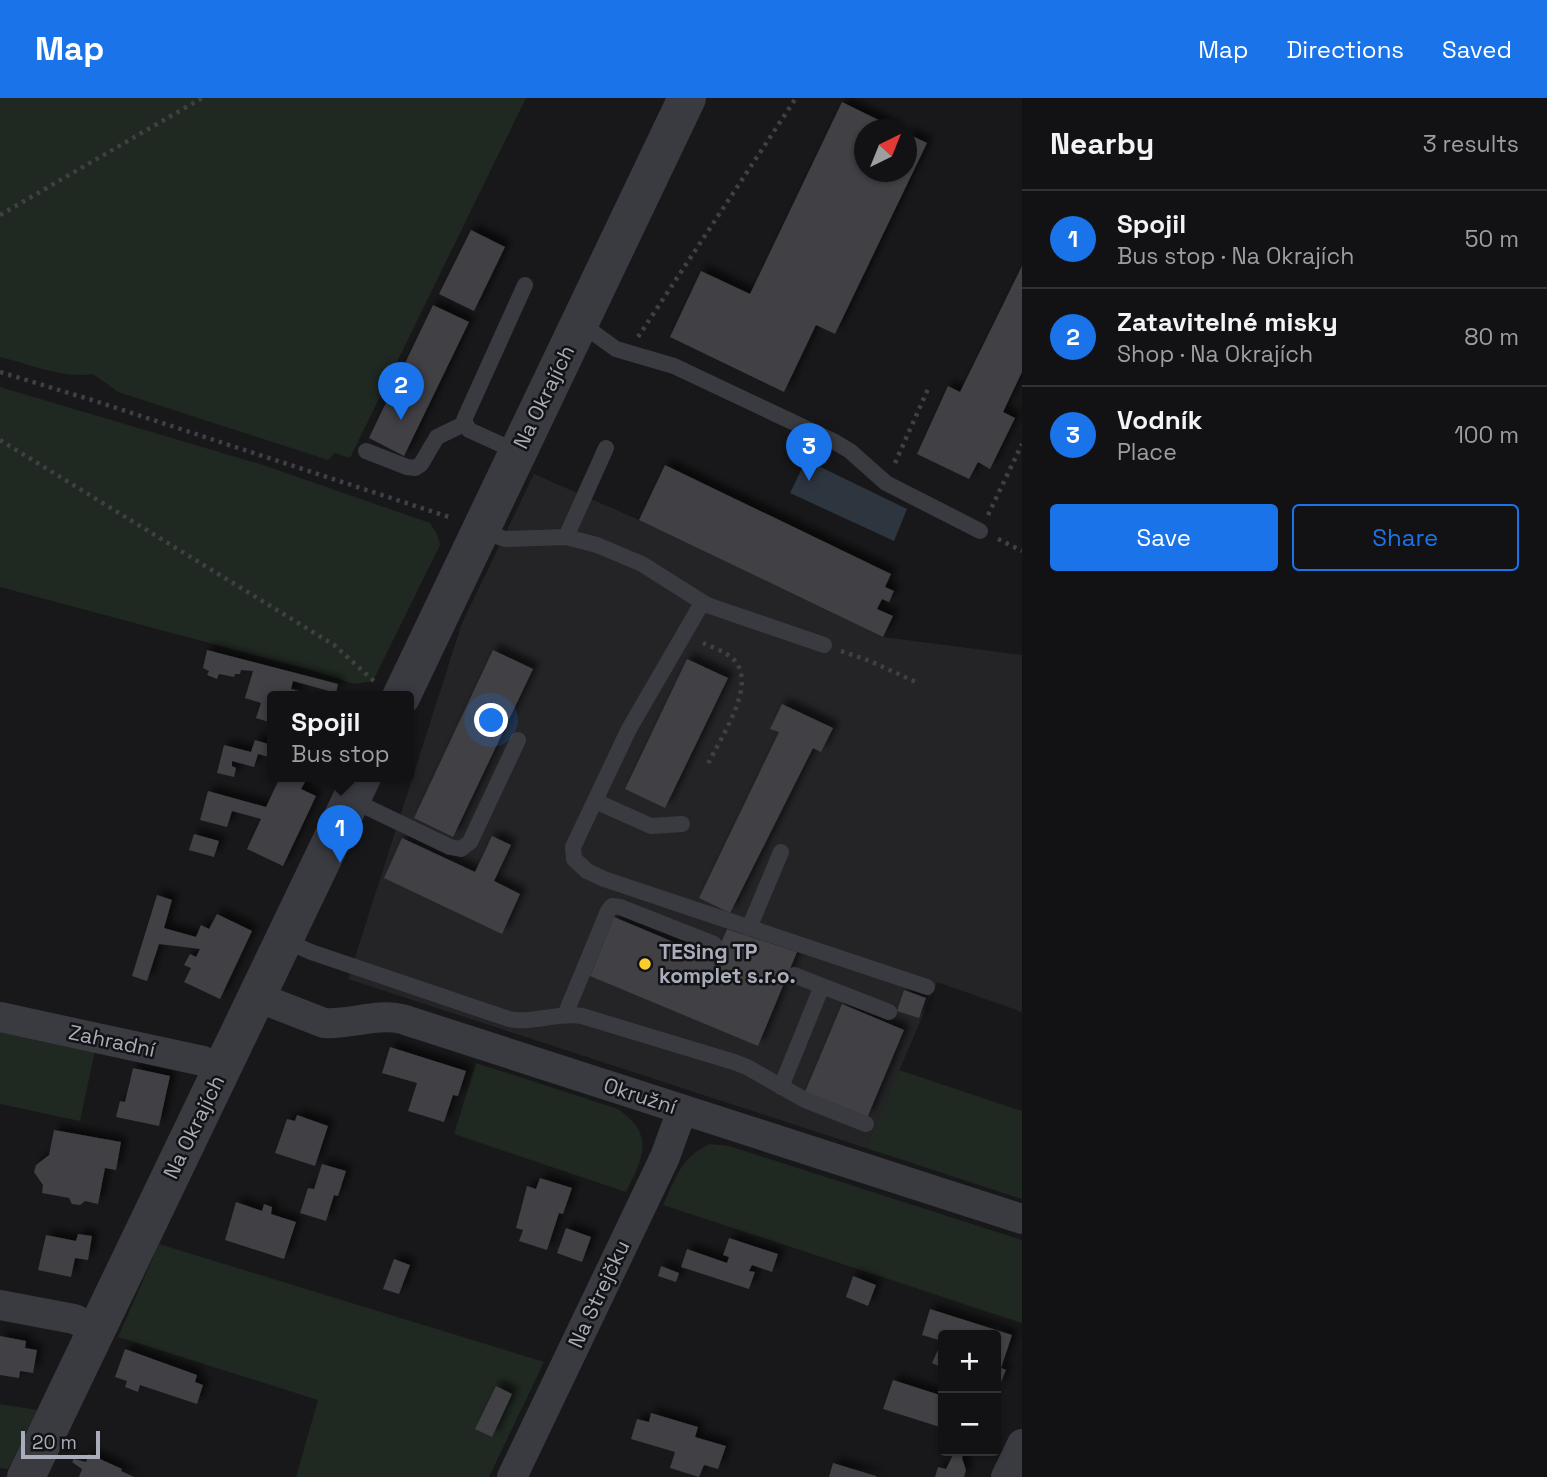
<!DOCTYPE html>
<meta charset="utf-8">
<style>
:root{--surface:#121214;--page:#1b1b1d;--text:#f1f3f6;--muted:#9c9ea0;--line:#313234;--accent:#1a73e8}
body{margin:0;font-family:"Space Grotesk",sans-serif;background:var(--page);color:var(--text)}
.controls{position:absolute;right:21px;bottom:21px;display:grid;overflow:hidden;border-radius:7px;box-shadow:0 2px 5px #0004}
.controls button{width:63px;height:63px;display:grid;place-items:center;padding:0;border:0;border-bottom:2px solid var(--line);background:var(--surface);color:var(--text);font:35px sans-serif}
.compass{position:absolute;left:854px;top:21px;width:63px;height:63px;border-radius:50%;background:var(--surface);box-shadow:0 2px 5px #0004;rotate:43deg}
.scale{position:absolute;left:21px;bottom:18px;width:79px;box-sizing:border-box;padding-left:7px;border:4px solid #a9acba;border-top:0;font-size:19px;line-height:24px;white-space:nowrap;color:#a9acba;-webkit-text-stroke:5px #131315;paint-order:stroke}
.you{position:absolute;left:492px;top:623px;width:24px;height:24px;margin:-18px;border:5px solid #fff;border-radius:50%;background:#1a73e8;box-shadow:0 0 0 10px #1a73e833}
.badge{display:grid;place-items:center;width:46px;height:46px;border-radius:50%;background:var(--accent);color:#fff;font-size:23px;font-weight:700}
.pin{position:absolute;translate:-50% -58px;filter:drop-shadow(0 2px 4px #0008)}
.pin::after{content:'';position:absolute;top:37px;width:24px;height:21px;background:inherit;clip-path:polygon(0 0,100% 0,50% 100%)}
.popup{position:absolute;left:267px;top:593px;width:147px;height:91px;box-sizing:border-box;display:grid;place-content:center;border-radius:7px;background:var(--surface);filter:drop-shadow(0 2px 5px #0005);font-size:23px;white-space:nowrap;color:var(--muted)}
.popup b{font-size:26px;color:var(--text)}
.popup::after{content:'';position:absolute;left:50%;top:100%;margin-left:-14px;border:14px solid transparent;border-top-color:var(--surface)}
.list{margin:0;padding:0;list-style:none}
h2{display:flex;justify-content:space-between;align-items:center;height:91px;margin:0;padding:0 28px;font-size:30px}
h2 small{font-size:23px;font-weight:400;color:var(--muted)}
.list li{display:grid;grid-template-columns:46px 1fr auto;gap:21px;align-items:center;box-sizing:border-box;height:98px;padding:0 28px;border-top:2px solid var(--line)}
.list b{display:block;font-size:26px;white-space:nowrap}
.list p{margin:0;font-size:23px;white-space:nowrap;color:var(--muted)}
.list em{font-size:23px;font-style:normal;color:var(--muted)}
.actions{display:flex;gap:14px;padding:21px 28px}
.actions a{flex:1;padding:16px 0;border:2px solid var(--accent);border-radius:7px;text-align:center;font-size:24px;color:var(--accent)}
.actions .main{background:var(--accent);color:#fff}
.map{position:relative;flex:none;width:1022px;height:1379px;overflow:hidden}
header{display:flex;align-items:center;gap:42px;box-sizing:border-box;height:98px;padding:0 35px;background:var(--accent);color:#fff}
header strong{font-size:33px}
nav{display:flex;gap:38px;margin-inline-start:auto;font-size:24px}
main{display:flex}
aside{flex:1;background:var(--surface)}
.map>svg:first-child{display:block}
.built{fill:#242427}
.green{fill:#1f2821}
.water{fill:#2d353f}
.building{fill:#3f4044;filter:url(#shadow)}
.lines{fill:none;stroke-linecap:round;stroke-linejoin:round}
.path{stroke:#3e4046;stroke-width:4.5;stroke-dasharray:3.5 5;stroke-linecap:butt}
.service{stroke:#3a3b41;stroke-width:16}
.minor{stroke:#3a3b41;stroke-width:30}
.tertiary{stroke:#3a3b41;stroke-width:38}
.poi-dot{fill:#fbce2f;stroke:#131315;stroke-width:2.5}
.labels{text-anchor:middle;stroke-width:5;stroke-linejoin:round;paint-order:stroke}
.street-label{font-size:21px;fill:#a9acba;stroke:#131315}
.poi-label{font-size:21px;font-weight:bold;fill:#a9acba;stroke:#131315;text-anchor:start}
</style>
<header>
<strong>Map</strong>
<nav><a>Map</a><a>Directions</a><a>Saved</a></nav>
</header>
<main>
<div class="map">
<svg width="1022" height="1379" viewBox="0 0 1022 1379">
<defs>
<filter id="shadow"><feDropShadow dx="6" dy="-6" stdDeviation="3.5" flood-color="#0009"/></filter>
</defs>
<rect width="100%" height="100%" fill="#18181a"/>
<path class="built" d="M534,376L639,422L883,539L1022,557V914L937,884L866,1050L348,881L462,525Z"/>
<path class="green" d="M0,0H526L350,360L335,355L328,362L118,294L93,276C63,281 29,266 0,259Z
M0,289L263,367L430,425L437,436L440,447L373,583L354,586L314,573L0,489Z
M0,932L95,953L80,1023L0,1006Z
M476,965L618,1011C656,1038 643,1059 626,1094L454,1036Z
M899,972L1022,1013V1101L866,1050Z
M710,1046L729,1048L1022,1142V1225L663,1107C677,1078 680,1060 710,1046Z
M159,1146L544,1264L489,1379H296L318,1302L118,1239Z
M0,1306L37,1312L8,1371L0,1370Z"/>
<path class="water" d="M806,362L907,411L894,443L790,395Z"/>
<path class="building" d="M842,4L899,32H864V74H906V35L927,45L835,236L816,227L784,294L670,239L701,173L750,196Z
M471,132L505,149L474,213L439,196Z
M1022,168V274L1003,314L1015,320L990,371L978,364L969,381L917,356L948,288L960,294Z
M433,207L469,224L404,358L369,340Z
M665,367L891,476L885,489L894,493L889,504L882,501L877,511L893,518L883,539L639,422Z
M207,552L338,586L336,595L293,583L291,591L299,593L298,599H272V625L256,620L261,605L245,600L253,573L241,572L240,576H235L234,579L219,576L217,581L207,577L209,573L203,570Z
M493,552L533,571L453,739L414,720Z
M687,561L728,580L665,710L625,691Z
M782,606L833,630L821,654L813,650L730,815L699,800L779,634L770,631Z
M255,642L272,647V660L258,656L254,669L232,663V668L236,670L234,679L217,675L224,647L251,654Z
M280,679H296L305,684L301,691L316,698L283,768L247,751L261,721L232,713L227,729L200,722L208,693L266,709Z
M194,736L219,743L214,759L189,752Z
M492,738L511,747L494,783L520,796L502,836L384,780L402,740L475,774Z
M157,797L172,802L164,830L196,839L201,827L209,831L217,816L252,833L220,901L184,884L191,870L184,867L190,856L196,859L200,851L159,846L147,883L132,878Z
M614,819L714,861L727,831L797,854L758,948L590,878Z
M904,892L926,900L919,920L897,913Z
M842,906L904,932L867,1020L805,994Z
M390,949L466,973L458,998L453,997L444,1024L408,1013L417,985L382,975Z
M133,970L170,978L159,1028L116,1019L120,1003L125,1004Z
M297,1017L328,1028L315,1068L275,1055L287,1021L295,1023Z
M54,1032L121,1044L116,1072L105,1070L98,1106L85,1103L80,1107L72,1106L69,1100L42,1095L43,1087L34,1074L36,1067L49,1057Z
M322,1066L346,1073L338,1098L334,1097L326,1123L300,1115L308,1090L314,1091Z
M540,1080L572,1090L563,1116L559,1115L547,1152L519,1143L523,1132L516,1130L527,1088L536,1091Z
M236,1104L262,1113L264,1106L272,1109L271,1116L296,1124L284,1161L225,1142Z
M566,1130L591,1139L582,1164L557,1155Z
M78,1136L92,1138L88,1162L75,1160L71,1179L38,1172L46,1137L76,1143Z
M729,1140L778,1156L772,1174L752,1167L749,1173L755,1174L749,1191L681,1169L687,1151L727,1165L729,1159L723,1157Z
M394,1161L410,1167L399,1196L383,1191Z
M661,1168L679,1175L676,1184L658,1178Z
M853,1178L876,1187L868,1208L846,1199Z
M930,1211L1012,1237L1001,1270L1006,1272L996,1296V1237H943V1270L932,1265L942,1243L922,1237Z
M0,1238L26,1243L25,1250L37,1252L33,1275L20,1273L19,1280L0,1277Z
M125,1251L197,1277L195,1284L203,1287L197,1306L140,1287L138,1294L125,1289L127,1283L115,1279Z
M893,1282L943,1298V1330L883,1311Z
M496,1288L512,1296L492,1339L475,1331Z
M651,1315L698,1329L695,1339L726,1348L718,1371L704,1367L699,1379L670,1370L675,1354L631,1341L637,1321L649,1324Z
M955,1353H965L962,1360L966,1372L964,1379H935L938,1369L946,1371Z
M89,1356L122,1371L121,1373L134,1379H79L82,1371L72,1364L74,1361L86,1364Z
M833,1365L876,1378V1379H829Z"/>
<g class="lines">
<path class="path" d="M0,117L202,0
M638,239L796,0
M0,274L92,302L452,420
M0,342L334,547L375,584
M895,365L928,291
M988,417L1022,346
M998,441L1022,453
M703,545C712,549 724,553 732,560C760,584 720,640 708,666
M841,553L870,563L918,585"/>
<path class="service" d="M580,225L616,251L674,268L835,344L850,353L886,385L980,433
M366,353L407,369L415,370L421,366L437,339L464,326
M518,354L469,332L464,322L525,187
M481,433L505,441L566,439L597,447L642,466L707,507L824,547
M566,439L606,350
M702,505L629,631L573,749L574,761L587,773L604,781L927,889
M352,702L450,749L461,751L470,744L518,642
M595,703L651,728L682,726
M749,830L781,754
M284,842L311,854L509,921C534,926 557,914 582,918L734,964L747,969L805,1002L866,1026
M794,877L889,914
M565,917L608,813L612,808L620,809L714,846
M781,989L822,888"/>
<path class="minor" d="M257,899L324,925C350,927 376,915 402,921L1022,1121
M0,919L203,963L222,971
M0,1207L74,1221L96,1231
M512,1379L665,1059L682,1012
M1006,1379L1022,1346"/>
<path class="tertiary" d="M401,599L687,0
M26,1379L362,679"/>
</g>
<circle class="poi-dot" cx="645" cy="866" r="7"/>
<g class="labels">
<g class="street-label">
<text transform="translate(544 299) rotate(-64)" y="7">Na Okrajích</text>
<text transform="translate(112 943) rotate(12)" y="7">Zahradní</text>
<text transform="translate(640 998) rotate(18)" y="7">Okružní</text>
<text transform="translate(194 1029) rotate(-64)" y="7">Na Okrajích</text>
<text transform="translate(599 1196) rotate(-65)" y="7">Na Strejčku</text>
</g>
<g class="poi-label">
<text x="659" y="861">TESing TP<tspan x="659" dy="24">komplet s.r.o.</tspan></text>
</g>
</g>
</svg>
<div class="controls">
<button>+</button>
<button>−</button>
</div>
<svg class="compass" viewBox="-18 -18 36 36"><path d="M0-13l5 13h-10z" fill="#e53935"/><path d="M0 13l5-13h-10z" fill="#9c9ea0"/></svg>
<div class="scale">20 m</div>
<div class="you"></div>
<div class="pin badge" style="left:340px;top:765px">1</div>
<div class="popup"><b>Spojil</b>Bus stop</div>
<div class="pin badge" style="left:401px;top:322px">2</div>
<div class="pin badge" style="left:809px;top:383px">3</div>
</div>
<aside>
<h2>Nearby<small>3 results</small></h2>
<ul class="list">
<li><span class="badge">1</span><div><b>Spojil</b><p>Bus stop · Na Okrajích</p></div><em>50 m</em></li>
<li><span class="badge">2</span><div><b>Zatavitelné misky</b><p>Shop · Na Okrajích</p></div><em>80 m</em></li>
<li><span class="badge">3</span><div><b>Vodník</b><p>Place</p></div><em>100 m</em></li>
</ul>
<div class="actions"><a class="main">Save</a><a>Share</a></div>
</aside>
</main>
